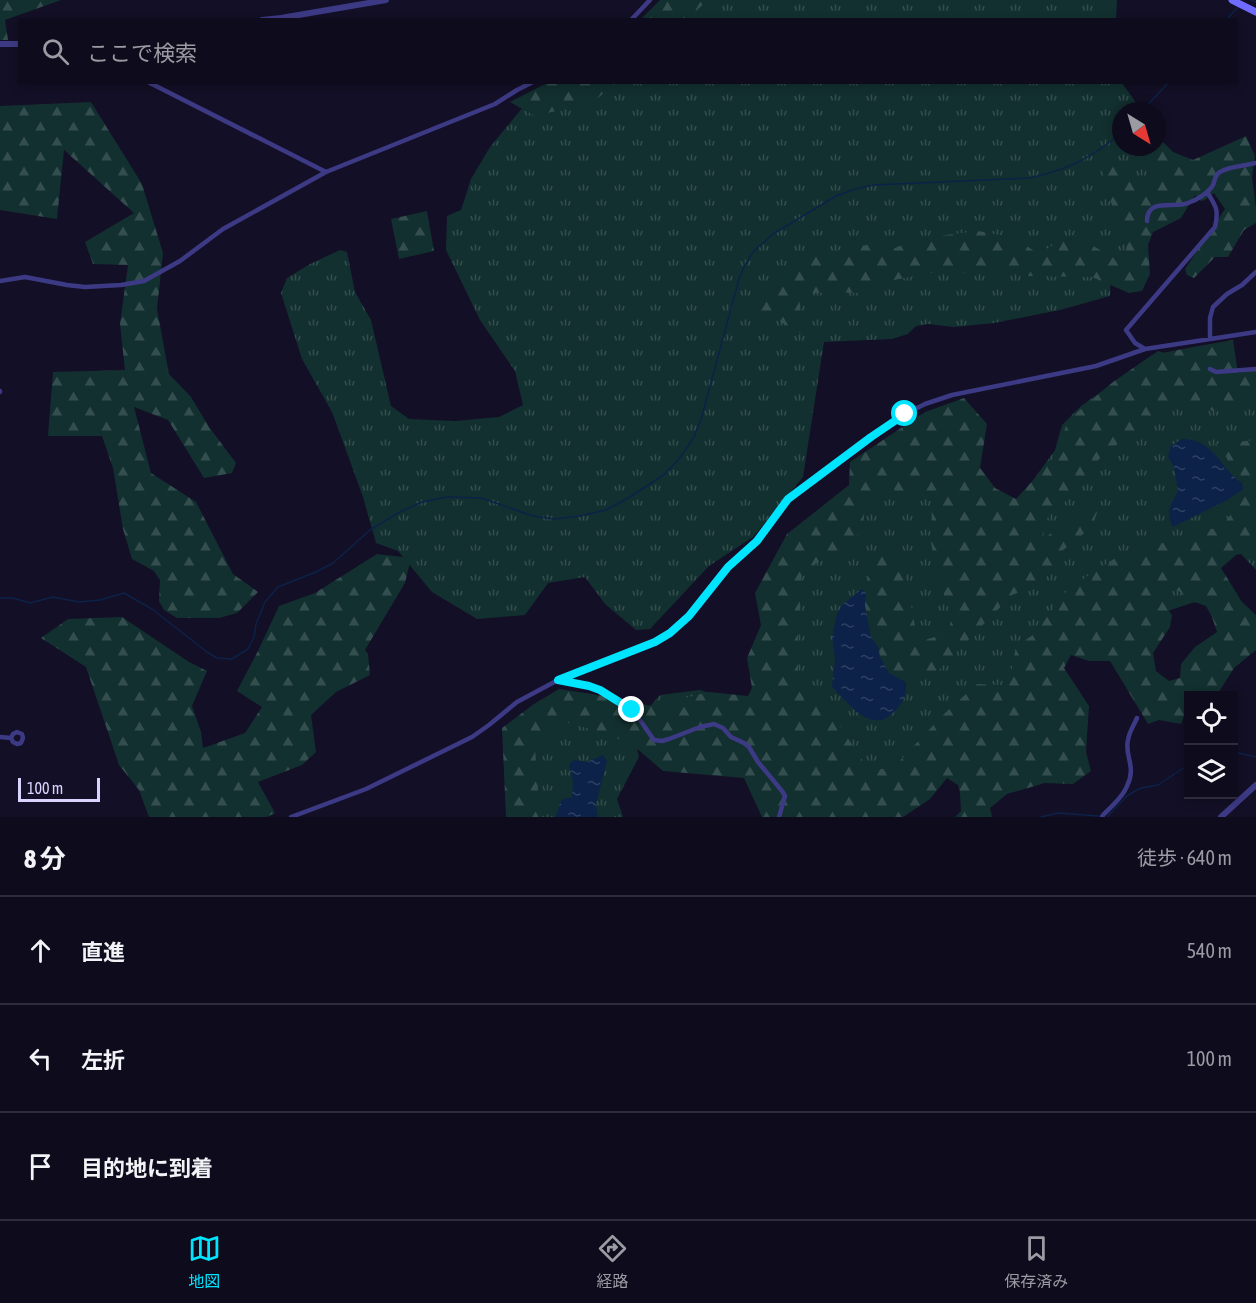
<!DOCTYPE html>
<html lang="ja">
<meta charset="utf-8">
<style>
:root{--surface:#0e0b1c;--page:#171425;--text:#f1f3f6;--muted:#9b9ba3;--line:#2e2b3b;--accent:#00e5ff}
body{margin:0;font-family:"Asap Condensed","Noto Sans JP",sans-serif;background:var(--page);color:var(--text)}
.controls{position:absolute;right:18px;bottom:18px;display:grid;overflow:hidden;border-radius:0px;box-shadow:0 3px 9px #0003}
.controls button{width:54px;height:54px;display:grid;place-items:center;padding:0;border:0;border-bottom:2px solid var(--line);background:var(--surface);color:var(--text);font:30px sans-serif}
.compass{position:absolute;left:1112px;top:102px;width:54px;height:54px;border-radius:50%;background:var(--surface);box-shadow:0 3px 9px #0003;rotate:143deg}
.scale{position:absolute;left:18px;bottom:15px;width:82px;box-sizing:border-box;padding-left:6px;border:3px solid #d9d4ff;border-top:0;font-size:16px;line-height:21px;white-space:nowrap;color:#d9d4ff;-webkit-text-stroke:4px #130f26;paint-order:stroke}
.stop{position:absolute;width:18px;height:18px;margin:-14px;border:4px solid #00e5ff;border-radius:50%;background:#fff}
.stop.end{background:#00e5ff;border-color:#fff;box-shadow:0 2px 6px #0008}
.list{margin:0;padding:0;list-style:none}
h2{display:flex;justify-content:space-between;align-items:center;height:78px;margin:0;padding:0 24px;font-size:26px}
h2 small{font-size:20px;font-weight:400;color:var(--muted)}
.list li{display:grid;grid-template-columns:39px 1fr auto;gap:18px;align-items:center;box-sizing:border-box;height:108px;padding:0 24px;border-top:2px solid var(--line)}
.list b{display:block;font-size:22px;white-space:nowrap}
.list em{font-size:20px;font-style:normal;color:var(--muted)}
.icon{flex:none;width:33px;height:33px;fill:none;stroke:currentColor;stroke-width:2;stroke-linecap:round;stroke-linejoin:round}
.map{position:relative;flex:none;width:1256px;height:817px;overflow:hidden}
.search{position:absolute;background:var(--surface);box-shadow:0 3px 9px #0003;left:18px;right:18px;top:18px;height:66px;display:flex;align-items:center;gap:15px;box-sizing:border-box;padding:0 21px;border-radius:0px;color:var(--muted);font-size:22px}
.sheet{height:402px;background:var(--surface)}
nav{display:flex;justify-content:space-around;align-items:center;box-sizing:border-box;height:84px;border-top:2px solid var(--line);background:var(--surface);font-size:16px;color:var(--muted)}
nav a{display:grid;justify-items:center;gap:3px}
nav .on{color:var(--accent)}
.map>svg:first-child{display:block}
.grass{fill:url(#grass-tufts)}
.forest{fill:url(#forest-firs);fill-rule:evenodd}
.water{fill:url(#water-ripples)}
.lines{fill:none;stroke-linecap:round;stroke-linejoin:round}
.stream{stroke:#0c2248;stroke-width:1.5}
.minor{stroke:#3d3a85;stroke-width:4.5}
.tertiary{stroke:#3d3a85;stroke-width:6}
.secondary{stroke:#6f6bff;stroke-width:7}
.route{stroke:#00e5ff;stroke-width:8}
</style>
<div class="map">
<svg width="1256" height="817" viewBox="0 0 1256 817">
<defs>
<pattern id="grass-tufts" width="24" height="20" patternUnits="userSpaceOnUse" patternTransform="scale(1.5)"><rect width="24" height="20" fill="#12302f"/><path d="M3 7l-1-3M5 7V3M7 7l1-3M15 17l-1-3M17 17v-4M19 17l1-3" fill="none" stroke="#344d4e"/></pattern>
<pattern id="forest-firs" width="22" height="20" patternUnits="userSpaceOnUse" patternTransform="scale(1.5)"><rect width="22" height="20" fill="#12302f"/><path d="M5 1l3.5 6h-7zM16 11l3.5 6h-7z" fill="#344d4e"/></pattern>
<pattern id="water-ripples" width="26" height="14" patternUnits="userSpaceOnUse" patternTransform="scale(1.5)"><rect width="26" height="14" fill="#0c2248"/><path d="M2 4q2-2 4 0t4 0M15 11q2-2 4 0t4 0" fill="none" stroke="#2f4163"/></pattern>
</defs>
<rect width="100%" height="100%" fill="#130f26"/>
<path class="grass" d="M695,0H1117L1116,20H674Z
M602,83H1122L1137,104L1140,111H1121V147H1156L1163,165L1125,270L1111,271L1110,296L1060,310L994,323L954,327L928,324L916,326L908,334L892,339L824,342L803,477L753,537L709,566L650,629L636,630L605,604L585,577L548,583L525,615L477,619L432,592L398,551L376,543L363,497L332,412L302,359L281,293L287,278L310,264L340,250L347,252L355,292L371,320L391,406L409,419L455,421L499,417L523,405L515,371L480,320L446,250L447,216L461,210L471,179L490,147L523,107Z
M1158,351L1178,357L1214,374L1256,373V570L1241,554L1217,558L1201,600L1149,617L1074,625L1030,684L902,769L787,790L642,715L660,695L700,690L738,703L756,693L767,581L913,451L942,524L1021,497L1055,450L1062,425L1081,406Z
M553,708L633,731L639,757L617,799L623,817H521L528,736Z"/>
<path class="forest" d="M0,0H61L5,20L8,40H0Z
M660,0H708L687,19H641Z
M547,83V82L616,83L593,102L535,116L510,102Z
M91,102L142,184L163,253L157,309L169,374L191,397L209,427L236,463L232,473L204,478L168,420L134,407L151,473L196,502L233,574L258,592L237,613L219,618H177L164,610L159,601L160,580L154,571L132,559L123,529L113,468L102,436H48L53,372L125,370L120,324L128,265L93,264L85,242L134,213L64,150L57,219L0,210V106Z
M1157,136L1173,152L1193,160L1246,136L1255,156L1252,177L1256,208V223L1244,230L1228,257H1215L1194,278L1187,275L1185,269L1225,209L1214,193L1205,200L1201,201L1195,195L1181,218L1153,232L1148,245L1150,274L1142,291L1129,293L1092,277L1027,276L1009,272L929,273L889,281L858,293L835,292L799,294L802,334L756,308L763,287L822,253L872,244L892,249L921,238L978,231L1016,238L1038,254L1067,237L1075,235L1115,259L1125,261L1128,255L1124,233L1115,217L1101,164L1109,159L1113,160L1139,186L1151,188L1153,155L1151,147H1157Z
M427,211L434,251L399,259L391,219Z
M1233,340L1238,373L1256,369V399L1223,412L1202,409L1181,400L1102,455L1076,492L1048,516L1042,540L1074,516L1101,501L1092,527L1062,551L1043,583L1012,595L937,672L900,678L889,673L880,657L878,647L871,637L865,606V584L883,550L903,562L918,642L948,633L952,616L937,577L931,542L932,502L921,481L905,499L899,497L890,483L865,503L863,528L848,546L802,571L798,632V685L809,699L825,704L869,770L893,768L943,715L977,684L1001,685L1009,682L1016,647L1034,634L1068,589L1120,555L1222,526L1245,496L1240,473L1215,444L1256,440V561L1244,548L1221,568L1242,602L1256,615V650L1234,668L1217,695L1188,696V704L1181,724L1159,720L1148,724L1110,661H1089L1071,655L1064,668L1089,706L1086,752L1091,771L1073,784L1045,783L1007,794L990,808L992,817H955L961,811L960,793L958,785L947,778L930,799L903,817H762L744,778L663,771L635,747L609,734L561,721L535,748L540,817H506L502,728L534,704L559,689L592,694L652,706L709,692L748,696L752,688L747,658L761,625L755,593L787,534L849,485L850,462L925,412L964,398L987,424L980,468L995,488L1016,499L1056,455L1068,420L1113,382L1152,355L1193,347ZM1164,582L1172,585L1189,600L1206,606L1212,617L1217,632L1195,647L1181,664L1180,678L1169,681L1156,671L1153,653L1170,627L1172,615L1155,591Z
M377,554L411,558L405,583L365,650L368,654L370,675L336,692L311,715L316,752L302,765L258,782L275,813L267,817H149L139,790L119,765L86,667L41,638L68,619L122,617L189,662L207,671L192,706L201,732L203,748L245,733L262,707L237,691L258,651L279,606L315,593Z"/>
<path class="water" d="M1182,439C1215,439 1219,468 1242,483L1243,489L1229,499L1173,527C1165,512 1171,504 1178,491L1174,467L1168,457L1171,446Z
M862,589L866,593L865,606L871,637L878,647L880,657L889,673L906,682C907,695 903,703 894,712C871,736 849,703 832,687L835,658L832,637L837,614L842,605Z
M603,755L607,761L596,804L598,817H556L561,800L572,797L573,781L569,764L574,760L587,762Z"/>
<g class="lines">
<path class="stream" d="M1251,0L1256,2
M1226,20L1238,7
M1142,111L1169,82
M0,598H13L30,603L53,597L79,602L100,600L124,593L152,609L207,652L217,658L232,659L248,649L254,637L256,624L265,602L278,587L316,572L333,563L370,530L398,513L422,502L447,497L481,498L533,516L554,519L580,516L606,510L630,497L665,474L679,459L694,437L702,416L739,279L745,265L753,252L773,234L836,196L852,190L873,185L1030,178C1069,169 1090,159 1121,133
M1234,752L1256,757
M1041,817L1058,813L1099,816
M1107,817L1127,796L1135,791L1141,788L1158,785L1188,765"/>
<path class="minor" d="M631,20L650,0
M148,82L326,172
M1147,221C1147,197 1174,209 1188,203C1196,200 1206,194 1211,188C1216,183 1213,176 1220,172C1229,166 1245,166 1256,163
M0,281L25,277L67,285L85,287L121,285L144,281L180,261L223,229L326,172L495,104L517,90L533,82
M1210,339V318L1213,307L1227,294L1242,285L1256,272
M1145,349L1135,343L1126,330L1215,227C1219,210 1216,206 1207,192
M1210,369L1216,372L1256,369
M0,391V392
M558,680C584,685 611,690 631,709C640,718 646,730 654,740L662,741L669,739L700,727L714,724L723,728L731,737L744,743L749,747L758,762L782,791L785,796L779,817
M0,737L11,738L13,742L17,744L21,743L23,738L22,734L17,732L13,734L11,738
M291,817L366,789L472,737L489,725L517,702L558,680L655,642L670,633L689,616L728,567L757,541L788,499L871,437L905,414L925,404L952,395L1096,366L1145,349L1256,332
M1102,817L1103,815C1111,807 1123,797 1127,786C1137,766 1124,756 1128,740C1129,732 1134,725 1137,718"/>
<path class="tertiary" d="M262,20L281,18L386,0
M0,44H20
M1221,817L1256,785"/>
<path class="secondary" d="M1232,0L1256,12"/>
</g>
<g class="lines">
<path class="route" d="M632,710L600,690L589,686L558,680L655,642L670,633L689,616L728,567L757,541L788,499L871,437L905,414"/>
</g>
</svg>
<div class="controls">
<button><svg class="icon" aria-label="locate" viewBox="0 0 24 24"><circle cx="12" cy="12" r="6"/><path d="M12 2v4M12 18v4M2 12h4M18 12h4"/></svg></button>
<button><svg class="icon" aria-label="layers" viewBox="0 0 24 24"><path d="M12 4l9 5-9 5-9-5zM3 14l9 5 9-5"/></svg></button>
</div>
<svg class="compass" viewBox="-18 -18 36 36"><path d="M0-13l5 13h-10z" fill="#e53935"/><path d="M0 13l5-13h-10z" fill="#9b9ba3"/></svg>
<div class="scale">100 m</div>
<div class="stop" style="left:905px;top:414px"></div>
<div class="stop end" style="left:632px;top:710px"></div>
<div class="search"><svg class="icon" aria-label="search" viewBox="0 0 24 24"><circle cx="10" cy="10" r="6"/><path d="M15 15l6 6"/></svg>ここで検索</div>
</div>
<section class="sheet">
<h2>8 分<small>徒歩 · 640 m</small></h2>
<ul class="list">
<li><svg class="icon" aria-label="ahead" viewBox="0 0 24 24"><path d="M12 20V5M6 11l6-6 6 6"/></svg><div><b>直進</b></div><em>540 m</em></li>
<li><svg class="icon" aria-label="left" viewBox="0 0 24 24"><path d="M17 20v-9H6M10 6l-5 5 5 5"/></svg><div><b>左折</b></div><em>100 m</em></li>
<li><svg class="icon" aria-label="arrive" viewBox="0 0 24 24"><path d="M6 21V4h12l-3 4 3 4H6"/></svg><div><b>目的地に到着</b></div></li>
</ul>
</section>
<nav>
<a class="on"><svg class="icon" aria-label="map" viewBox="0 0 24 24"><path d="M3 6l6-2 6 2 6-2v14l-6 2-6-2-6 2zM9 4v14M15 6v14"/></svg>地図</a>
<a><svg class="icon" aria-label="directions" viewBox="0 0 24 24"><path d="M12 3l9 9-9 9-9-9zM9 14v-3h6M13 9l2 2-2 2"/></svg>経路</a>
<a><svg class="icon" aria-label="saved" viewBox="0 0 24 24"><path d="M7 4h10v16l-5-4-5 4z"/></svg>保存済み</a>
</nav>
